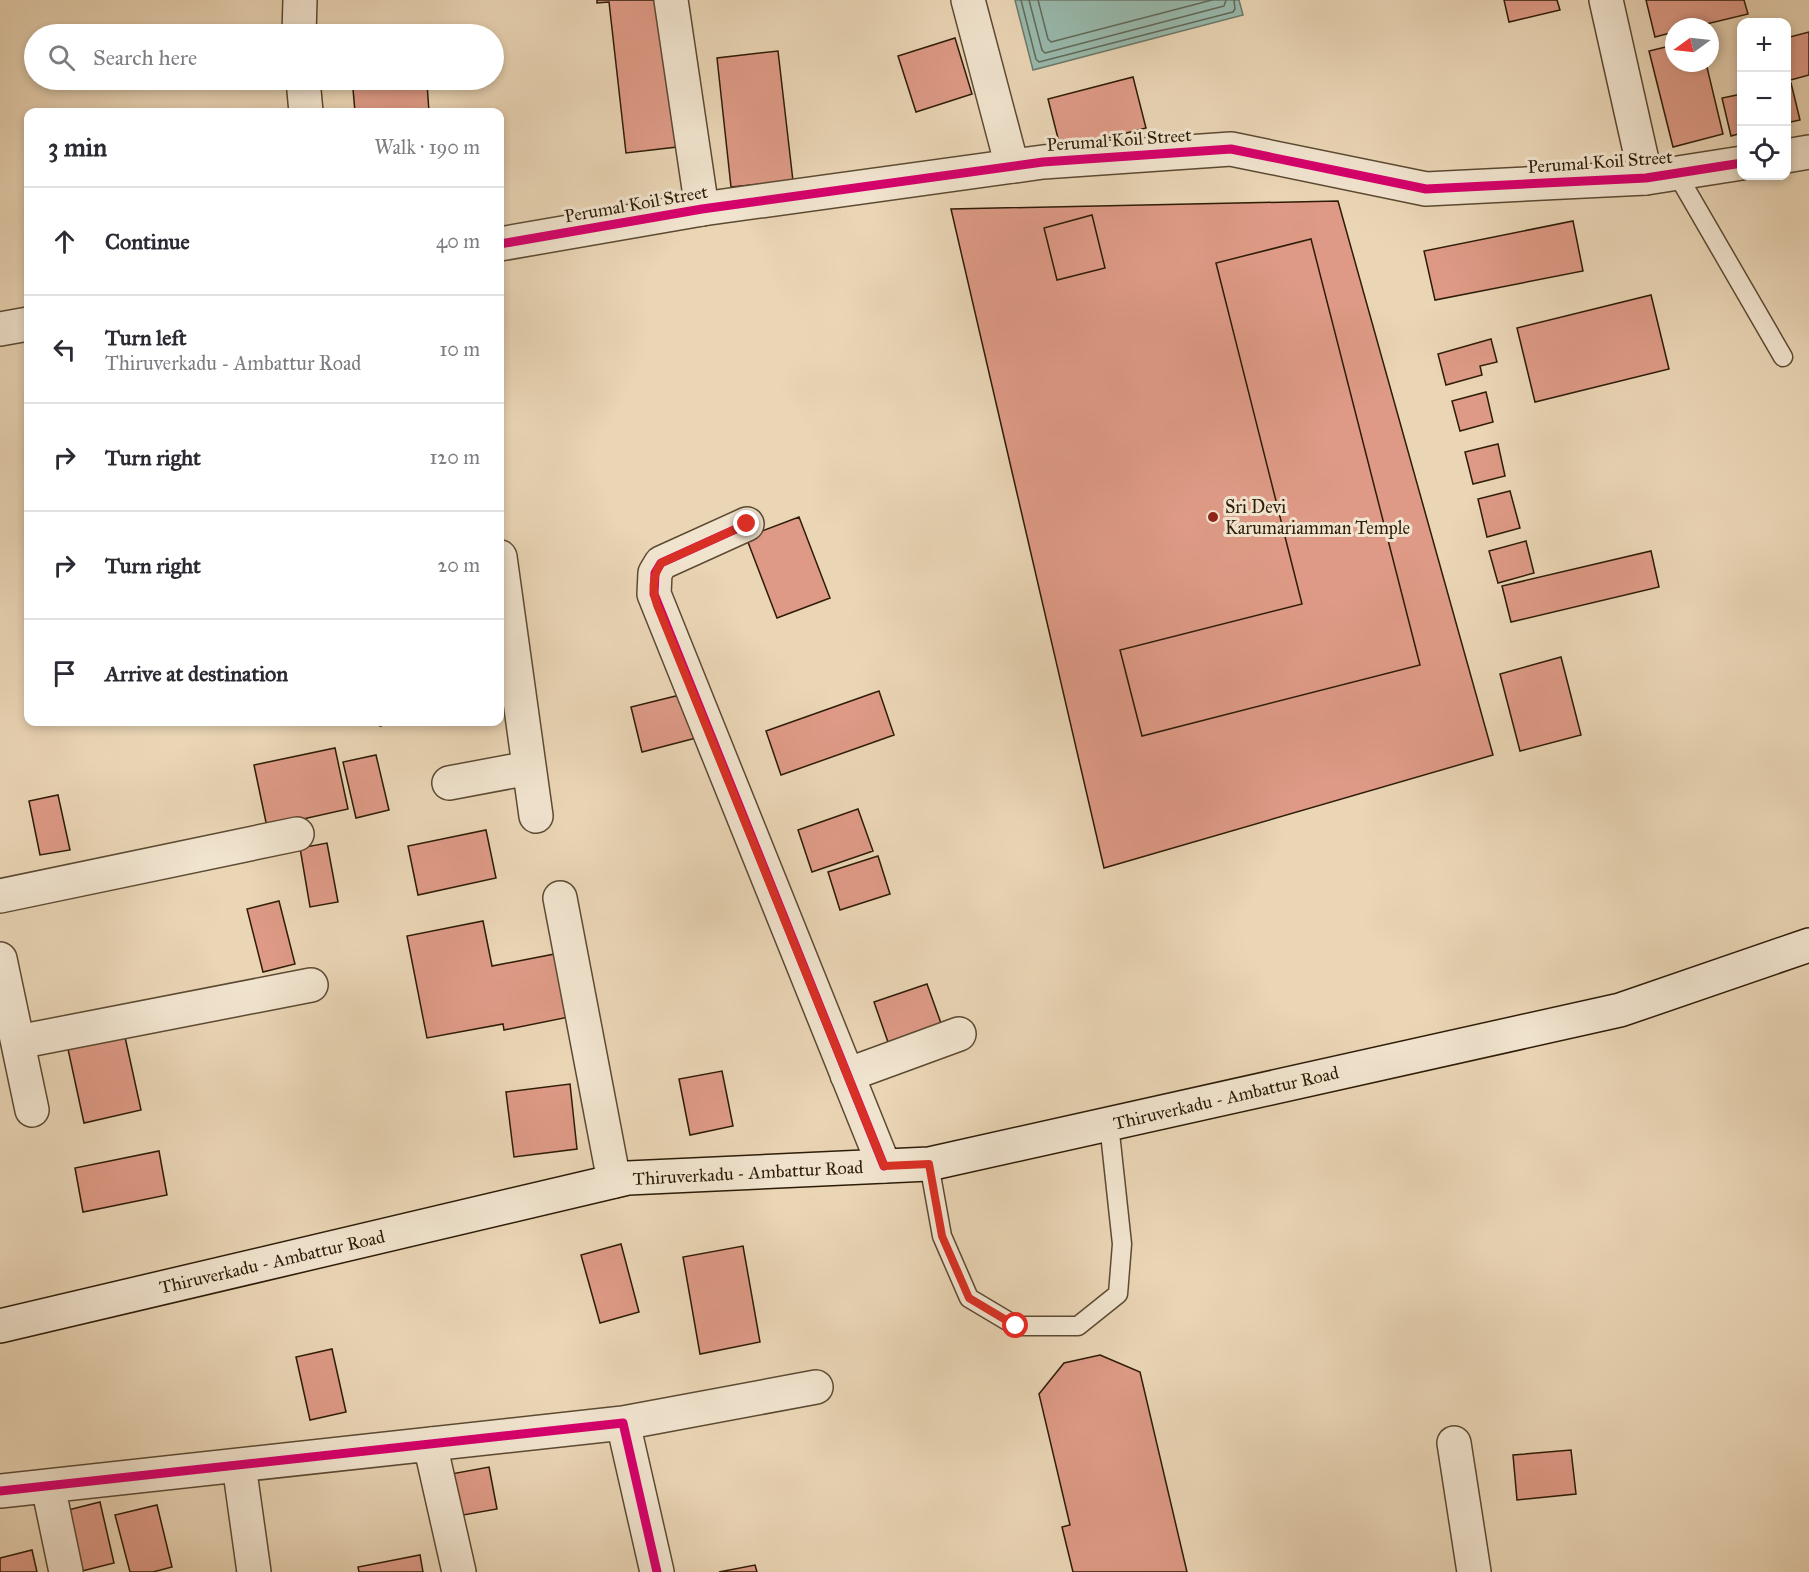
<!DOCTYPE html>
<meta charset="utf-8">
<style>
:root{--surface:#fff;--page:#f7f7f7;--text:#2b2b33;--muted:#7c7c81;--line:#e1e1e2}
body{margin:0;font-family:"IM FELL Great Primer",serif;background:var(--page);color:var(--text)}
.controls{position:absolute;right:18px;top:18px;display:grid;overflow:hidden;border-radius:12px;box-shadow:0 3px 9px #0003}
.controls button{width:54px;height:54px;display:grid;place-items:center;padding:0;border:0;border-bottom:2px solid var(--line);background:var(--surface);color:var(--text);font:30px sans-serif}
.compass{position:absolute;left:1665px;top:18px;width:54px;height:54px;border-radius:50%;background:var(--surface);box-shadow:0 3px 9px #0003;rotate:255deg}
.stop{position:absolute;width:18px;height:18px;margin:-14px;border:4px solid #d93025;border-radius:50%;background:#fff}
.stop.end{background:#d93025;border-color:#fff;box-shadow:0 2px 6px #0008}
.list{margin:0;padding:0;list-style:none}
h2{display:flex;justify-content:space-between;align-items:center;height:78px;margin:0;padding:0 24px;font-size:26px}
h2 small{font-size:20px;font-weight:400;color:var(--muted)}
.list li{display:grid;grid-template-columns:39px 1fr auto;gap:18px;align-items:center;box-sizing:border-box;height:108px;padding:0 24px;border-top:2px solid var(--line)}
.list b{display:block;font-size:22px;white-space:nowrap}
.list p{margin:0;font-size:20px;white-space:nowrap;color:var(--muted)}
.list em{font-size:20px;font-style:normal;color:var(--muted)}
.icon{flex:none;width:33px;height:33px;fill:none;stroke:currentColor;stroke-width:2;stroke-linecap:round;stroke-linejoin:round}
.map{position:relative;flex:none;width:1809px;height:1572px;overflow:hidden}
.search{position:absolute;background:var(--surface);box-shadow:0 3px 9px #0003;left:24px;top:24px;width:480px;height:66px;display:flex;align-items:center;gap:15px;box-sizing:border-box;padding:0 21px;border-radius:33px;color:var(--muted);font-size:22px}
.panel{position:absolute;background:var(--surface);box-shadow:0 3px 9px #0003;left:24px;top:108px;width:480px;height:618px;border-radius:12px}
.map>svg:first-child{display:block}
.water{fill:#98b9ac;stroke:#6d7a6a;stroke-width:1.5}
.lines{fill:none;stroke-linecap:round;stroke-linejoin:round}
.shore{stroke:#626a5a;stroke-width:1.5}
.building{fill:#de9a86;stroke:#2d1c07;stroke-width:1.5}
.service-casing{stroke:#5c4a32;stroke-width:21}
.minor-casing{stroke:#5c4a32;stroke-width:36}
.tertiary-casing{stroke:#5c4a32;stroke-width:36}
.secondary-casing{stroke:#2d1c07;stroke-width:36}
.service{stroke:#f1e4cf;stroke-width:18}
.minor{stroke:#f1e4cf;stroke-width:33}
.tertiary{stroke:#f1e4cf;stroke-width:33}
.secondary{stroke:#f1e4cf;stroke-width:33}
.cycleway-casing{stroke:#f1e4cf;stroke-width:13}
.cycleway{stroke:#d6006c;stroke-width:9}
.route{stroke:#d93025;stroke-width:8}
.poi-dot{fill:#8f2418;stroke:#f1e4cf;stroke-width:2}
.labels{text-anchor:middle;stroke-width:6;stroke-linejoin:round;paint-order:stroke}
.street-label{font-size:18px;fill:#2d1c07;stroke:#f1e4cf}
.poi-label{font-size:18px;fill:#2d1c07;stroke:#f1e4cf;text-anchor:start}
</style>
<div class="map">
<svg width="1809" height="1572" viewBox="0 0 1809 1572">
<rect width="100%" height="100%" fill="#ead5b5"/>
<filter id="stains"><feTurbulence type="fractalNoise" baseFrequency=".00333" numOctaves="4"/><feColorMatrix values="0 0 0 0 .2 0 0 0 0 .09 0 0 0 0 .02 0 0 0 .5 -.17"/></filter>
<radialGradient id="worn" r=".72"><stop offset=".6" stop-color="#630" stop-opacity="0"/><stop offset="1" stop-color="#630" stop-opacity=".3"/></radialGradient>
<path class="water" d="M1015,0H1239L1243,15L1033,70Z"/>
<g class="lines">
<path class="shore" d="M1021,0L1036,59L1039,62L1233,12L1235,9L1234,0
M1029,0L1042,50L1045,53L1224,6L1226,0
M1038,0L1048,39L1051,42L1212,0"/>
</g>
<path class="building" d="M597,0H660L677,147L626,153L609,2L597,3Z
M1504,0H1557L1560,10L1509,22Z
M1646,0H1744L1748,14L1694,27H1674V32L1655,37Z
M1809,32V75L1787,81L1786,38Z
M955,38L972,94L916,112L898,56Z
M1674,45V63H1706L1723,134L1673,147L1649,51Z
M778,51L793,181L731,187L717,58Z
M1133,77L1146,128L1061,150L1048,99Z
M427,83L429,112H355L353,89Z
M1791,83L1800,120L1786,123V84Z
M1742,94V133L1731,136L1722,98Z
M1338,201L1493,755L1104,868L951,209Z
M1092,215L1105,268L1057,280L1044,228Z
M1573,221L1583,271L1435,300L1424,251Z
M1311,239L1420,665L1142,736L1120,650L1302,604L1216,263Z
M1651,295L1669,369L1535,402L1517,328Z
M1491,339L1497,362L1480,366L1482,375L1446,385L1438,354Z
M1486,392L1493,422L1460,431L1452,401Z
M1498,444L1505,476L1473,484L1465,452Z
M1510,491L1520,528L1487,537L1478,499Z
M799,517L830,598L777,618L746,537Z
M1526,541L1534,573L1498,583L1489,551Z
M1651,551L1659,587L1511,622L1502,586Z
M1561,657L1581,735L1520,751L1500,674Z
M879,691L894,735L781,775L766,731Z
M688,693L700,737L642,752L631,707Z
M378,722H394L380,726Z
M335,748L348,809L267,827L254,765Z
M376,755L389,810L356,818L343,762Z
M58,795L70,850L40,855L29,801Z
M858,809L873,851L812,872L798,830Z
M486,830L496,878L418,895L408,846Z
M327,843L338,902L310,907L300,848Z
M878,856L890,894L840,910L828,872Z
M279,901L295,964L263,972L247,909Z
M483,921L492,966L560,953L569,1017L504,1030L503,1024L427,1038L407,936Z
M927,984L942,1026L889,1045L874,1002Z
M125,1037L141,1110L84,1123L68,1049Z
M722,1071L733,1126L690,1135L679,1079Z
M570,1084L577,1149L514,1157L506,1092Z
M159,1151L167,1195L83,1212L75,1168Z
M621,1244L639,1312L600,1323L581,1255Z
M743,1246L760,1342L700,1354L683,1257Z
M332,1349L346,1412L310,1420L296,1357Z
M1100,1355L1140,1372L1187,1572H1073L1062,1527L1070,1525L1039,1394L1064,1363Z
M1571,1450L1576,1494L1517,1500L1513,1455Z
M489,1467L497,1509L458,1516L451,1474Z
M100,1502L114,1563L82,1571L68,1510Z
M157,1505L172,1567L153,1572H130L115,1515Z
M32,1550L37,1572H0V1558Z
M420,1555L423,1572H359L358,1567Z
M755,1565L757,1572H719Z"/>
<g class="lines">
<g class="service-casing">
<path id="service" d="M1677,174L1783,357
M929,1164L942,1236L969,1298L1016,1326H1078L1118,1294L1122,1244L1109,1124"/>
</g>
<g class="minor-casing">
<path id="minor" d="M671,0L702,209
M968,0L1012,166
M1606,0L1646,178
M299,34L300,0
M303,80L306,112
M747,524L661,563L655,573L654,594L884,1166
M500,557L536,816
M449,783L529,768
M0,896L297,834
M560,898L614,1181
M0,959L32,1110
M18,1042L311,985
M847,1075L959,1034
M623,1423L816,1387
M1454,1443L1474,1572
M430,1444L459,1572
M239,1465L254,1572
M48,1486L66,1572
M0,1491L623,1423L657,1572"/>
</g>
<g class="tertiary-casing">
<path id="tertiary" d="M1786,156L1809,152
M500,244L702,209L1043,162L1231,149L1426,189L1646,178L1742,163
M0,329L28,324"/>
</g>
<g class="secondary-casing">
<path id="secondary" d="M0,1326L628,1178L929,1164L1620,1010L1809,945"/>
</g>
<use href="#service" class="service"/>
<use href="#minor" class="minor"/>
<use href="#tertiary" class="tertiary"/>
<use href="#secondary" class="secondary"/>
<g class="cycleway-casing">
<path id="cycleway" d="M500,244L702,209L1043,162L1231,149L1426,189L1646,178L1742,163
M747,524L661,563L655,573L654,594L884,1166
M0,1491L623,1423L657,1572"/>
</g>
<use href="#cycleway" class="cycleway"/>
</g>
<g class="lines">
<path class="route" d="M747,524L661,563C652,578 652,589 657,605L884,1166L929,1164L942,1236L969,1298L1016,1326"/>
</g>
<circle class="poi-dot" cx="1213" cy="517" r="6"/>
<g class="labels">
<g class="street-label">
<text transform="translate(1119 140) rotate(-4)" y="6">Perumal Koil Street</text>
<text transform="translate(1600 162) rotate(-4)" y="6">Perumal Koil Street</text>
<text transform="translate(636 204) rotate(-10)" y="6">Perumal Koil Street</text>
<text transform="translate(1226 1098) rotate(-13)" y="6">Thiruverkadu - Ambattur Road</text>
<text transform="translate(748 1173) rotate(-3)" y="6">Thiruverkadu - Ambattur Road</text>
<text transform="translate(272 1262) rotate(-13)" y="6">Thiruverkadu - Ambattur Road</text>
</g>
<g class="poi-label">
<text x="1225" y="513">Sri Devi<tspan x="1225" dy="21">Karumariamman Temple</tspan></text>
</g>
</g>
<rect width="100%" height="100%" filter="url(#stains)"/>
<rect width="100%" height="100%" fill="url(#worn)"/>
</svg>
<div class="controls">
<button>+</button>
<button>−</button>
<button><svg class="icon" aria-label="locate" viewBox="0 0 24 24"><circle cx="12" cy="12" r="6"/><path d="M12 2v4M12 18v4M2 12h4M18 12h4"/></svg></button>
</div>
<svg class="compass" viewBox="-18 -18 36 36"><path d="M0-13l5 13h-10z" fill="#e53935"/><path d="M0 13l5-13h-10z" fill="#7c7c81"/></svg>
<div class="stop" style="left:1016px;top:1326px"></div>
<div class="stop end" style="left:747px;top:524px"></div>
<div class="search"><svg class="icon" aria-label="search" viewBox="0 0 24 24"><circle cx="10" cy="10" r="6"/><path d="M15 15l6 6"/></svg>Search here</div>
<section class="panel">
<h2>3 min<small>Walk · 190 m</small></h2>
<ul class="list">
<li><svg class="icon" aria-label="ahead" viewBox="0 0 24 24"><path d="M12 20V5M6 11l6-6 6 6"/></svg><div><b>Continue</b></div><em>40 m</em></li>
<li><svg class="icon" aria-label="left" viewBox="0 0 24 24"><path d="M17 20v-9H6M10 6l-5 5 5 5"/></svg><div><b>Turn left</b><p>Thiruverkadu - Ambattur Road</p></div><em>10 m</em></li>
<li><svg class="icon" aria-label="right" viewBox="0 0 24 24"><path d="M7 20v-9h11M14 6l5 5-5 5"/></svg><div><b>Turn right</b></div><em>120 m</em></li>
<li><svg class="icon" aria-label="right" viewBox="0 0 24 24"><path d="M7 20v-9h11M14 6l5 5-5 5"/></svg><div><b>Turn right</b></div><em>20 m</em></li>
<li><svg class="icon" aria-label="arrive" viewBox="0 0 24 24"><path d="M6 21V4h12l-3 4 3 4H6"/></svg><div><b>Arrive at destination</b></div></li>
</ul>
</section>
</div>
